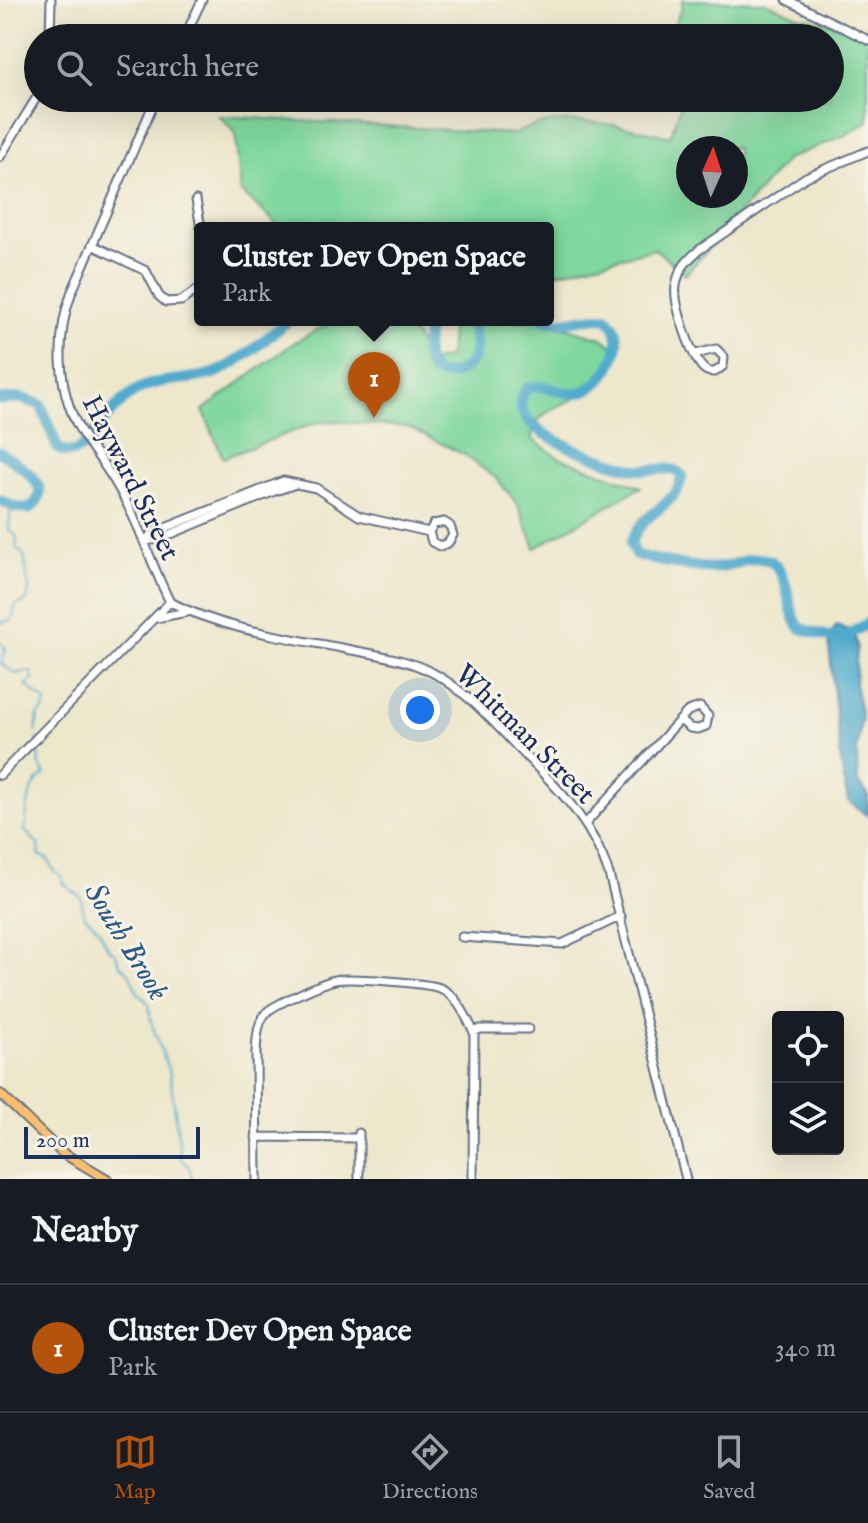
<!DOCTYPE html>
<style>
:root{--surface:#171b24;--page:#242831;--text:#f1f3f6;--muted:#9ea1a6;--line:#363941;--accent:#b45309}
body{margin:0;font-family:"IM FELL English",serif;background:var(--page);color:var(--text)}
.controls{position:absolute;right:24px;bottom:24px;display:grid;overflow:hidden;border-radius:8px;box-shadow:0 8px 32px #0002}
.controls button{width:72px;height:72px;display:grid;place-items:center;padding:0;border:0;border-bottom:2px solid var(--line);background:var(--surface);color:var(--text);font:40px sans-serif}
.compass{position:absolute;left:676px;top:136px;width:72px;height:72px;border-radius:50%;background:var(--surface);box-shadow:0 8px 32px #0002;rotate:3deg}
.scale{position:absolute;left:24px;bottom:20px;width:176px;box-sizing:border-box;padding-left:8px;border:4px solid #1b2f5e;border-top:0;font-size:22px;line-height:28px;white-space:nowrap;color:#1b2f5e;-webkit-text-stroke:6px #f7f3e8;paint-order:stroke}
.you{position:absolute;left:420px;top:710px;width:28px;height:28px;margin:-20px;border:6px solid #fff;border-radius:50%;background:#1a73e8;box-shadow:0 0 0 12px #1a73e833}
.badge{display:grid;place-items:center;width:52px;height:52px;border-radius:50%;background:var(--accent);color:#fff;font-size:26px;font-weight:700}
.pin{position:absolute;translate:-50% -66px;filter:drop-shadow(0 2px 4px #0008)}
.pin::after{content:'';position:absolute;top:42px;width:28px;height:24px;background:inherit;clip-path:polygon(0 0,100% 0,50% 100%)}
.popup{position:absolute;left:194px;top:222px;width:360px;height:104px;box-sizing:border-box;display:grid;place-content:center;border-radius:8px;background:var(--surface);filter:drop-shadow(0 2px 6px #0005);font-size:26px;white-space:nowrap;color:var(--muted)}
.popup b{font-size:30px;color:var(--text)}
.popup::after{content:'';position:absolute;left:50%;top:100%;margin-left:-16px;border:16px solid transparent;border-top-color:var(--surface)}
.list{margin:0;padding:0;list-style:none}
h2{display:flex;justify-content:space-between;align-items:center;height:104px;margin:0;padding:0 32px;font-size:34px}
h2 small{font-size:26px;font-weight:400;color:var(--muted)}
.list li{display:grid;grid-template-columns:52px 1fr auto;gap:24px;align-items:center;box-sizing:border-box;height:128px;padding:0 32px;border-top:2px solid var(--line)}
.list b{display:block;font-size:30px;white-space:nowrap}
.list p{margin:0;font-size:26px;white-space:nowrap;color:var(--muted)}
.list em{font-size:26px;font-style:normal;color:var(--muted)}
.icon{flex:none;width:44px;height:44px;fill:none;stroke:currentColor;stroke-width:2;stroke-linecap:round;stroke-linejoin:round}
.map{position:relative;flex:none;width:868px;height:1179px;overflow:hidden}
.search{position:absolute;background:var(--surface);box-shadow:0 8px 32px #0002;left:24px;right:24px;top:24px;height:88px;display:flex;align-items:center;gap:20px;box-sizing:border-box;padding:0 28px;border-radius:44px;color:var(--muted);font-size:30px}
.sheet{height:232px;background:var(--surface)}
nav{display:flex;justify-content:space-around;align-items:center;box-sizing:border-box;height:112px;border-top:2px solid var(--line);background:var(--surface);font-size:22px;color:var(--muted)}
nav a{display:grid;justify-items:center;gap:4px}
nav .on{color:var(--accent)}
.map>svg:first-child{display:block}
.green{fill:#7ed79c;stroke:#4c837d;stroke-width:2;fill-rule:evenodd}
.water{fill:#4faacd;stroke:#356c96;stroke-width:2}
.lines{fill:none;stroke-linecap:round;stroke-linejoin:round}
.stream{stroke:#4faacd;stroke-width:2}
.river{stroke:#4faacd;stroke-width:11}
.minor-casing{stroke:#646f84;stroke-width:11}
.major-casing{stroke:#646f84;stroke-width:12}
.minor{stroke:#fff;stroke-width:7}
.major{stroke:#fbbe6e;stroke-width:8}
.labels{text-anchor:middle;stroke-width:6;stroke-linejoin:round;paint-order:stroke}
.street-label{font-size:28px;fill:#1b2f5e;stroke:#f7f3e8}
.water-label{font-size:30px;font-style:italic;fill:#2d5a85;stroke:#f7f3e8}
</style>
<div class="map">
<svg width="868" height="1179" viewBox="0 0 868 1179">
<rect width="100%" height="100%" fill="#f7f3e8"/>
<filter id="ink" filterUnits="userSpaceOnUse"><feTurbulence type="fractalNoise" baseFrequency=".0125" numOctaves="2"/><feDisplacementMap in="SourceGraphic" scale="16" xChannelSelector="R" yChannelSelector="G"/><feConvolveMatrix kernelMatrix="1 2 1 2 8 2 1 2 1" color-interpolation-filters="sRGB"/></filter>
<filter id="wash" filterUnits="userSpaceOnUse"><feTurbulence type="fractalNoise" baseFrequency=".006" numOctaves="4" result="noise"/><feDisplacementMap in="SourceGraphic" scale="32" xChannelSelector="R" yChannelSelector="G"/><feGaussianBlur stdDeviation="1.8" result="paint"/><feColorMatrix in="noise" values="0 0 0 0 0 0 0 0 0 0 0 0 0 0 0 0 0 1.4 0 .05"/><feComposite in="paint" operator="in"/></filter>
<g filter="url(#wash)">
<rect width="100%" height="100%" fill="#ede7cc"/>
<path class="green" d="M682,0L765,2L798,16L837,24L868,37V121L846,135L787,159L686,274L655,249L548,275V228H276L274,221L241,192L235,132L219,116L515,134C554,110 629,126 670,137L683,98H830V38H668L682,7ZM688,148H736V196H688Z
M335,320H406L430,362L449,357L452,320H540L602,338L618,350C615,362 611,375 602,383C581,402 531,406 532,439L558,457L641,487L535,548L517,503L496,478L463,454L408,427L331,421L315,423L223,458L203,410L295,342Z"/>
<path class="water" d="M837,625L854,633L857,645L855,683L862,718L857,750L858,783L868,794V816L848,801L842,771L828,637Z"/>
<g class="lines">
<path class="stream" d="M0,623L12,620L16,605L27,601L29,589L24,555L16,548L17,537L9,529L11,505
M0,643L6,648L1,664L16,674L31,671L33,680L26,685L46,702L44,710L38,715L36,732
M38,738L39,763L45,775C27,785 27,812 25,831L38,844L40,856L47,858L55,872L62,877L64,884L81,897L84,915L98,928L108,948L116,954L119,964L129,973L138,993L149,1004L151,1022L170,1074L181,1159L190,1168L192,1179"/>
<path class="river" d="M429,320C426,337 422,357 433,372C448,380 471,370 475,353C477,343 473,330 472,320
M544,320C564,328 586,314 607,318C633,338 606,389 577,393C559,395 545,382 527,388C493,430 609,462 635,469C651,473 669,463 682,475C679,507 640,511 631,544L635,554C652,560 698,569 716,568C736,567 750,553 771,561C792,578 785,608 800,628L839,640
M0,400L21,398L41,405L57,447C65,455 73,453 82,447C99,429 113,406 134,392C157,377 186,382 212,374C235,367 269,336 289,320
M0,452C17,464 59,487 29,509L15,507L0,500
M843,638L868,623"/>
</g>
</g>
<g filter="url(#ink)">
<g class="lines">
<g class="minor-casing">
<path id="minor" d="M787,0L868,40
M50,38L51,0
M184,38L202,0
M0,157L38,95
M196,200L201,228
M92,245L146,271L159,296L166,302L181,301L200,288
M696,354L716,349L724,357L723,366L715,372C709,372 707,372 703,368C691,356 673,303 676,286C678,270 687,260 699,250L806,177L868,151
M144,541L155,532L283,481L316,488L359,516L429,532L434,524L444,522L450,526L453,535L448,543L440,546L432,542L429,532
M145,541L159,539L275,491L296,484
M170,602C222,629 284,637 341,648C372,654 406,658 435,674C471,694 501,731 530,760C564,794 594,827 609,874L686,1179
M156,618L187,612
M0,775L170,602C153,569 143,533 125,500C114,477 99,458 85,438C57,396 55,340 71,294L156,98
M586,823L688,711L700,707L708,716L706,726L698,729L690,728L680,720
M462,937L562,944L621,916
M474,1032L480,1029H528
M359,1133V1179
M256,1137L359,1138
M257,1179L256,1052C257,1038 257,1021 268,1011C276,1004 324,982 335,980C351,977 426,983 440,988C457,995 466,1017 474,1032L473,1179"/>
</g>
<g class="major-casing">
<path id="major" d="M0,1094L61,1152L107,1179"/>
</g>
<use href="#minor" class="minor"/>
<use href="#major" class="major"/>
</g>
</g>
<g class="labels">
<g class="street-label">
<text transform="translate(132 477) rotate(63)" y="10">Hayward Street</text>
<text transform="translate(526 733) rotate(45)" y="10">Whitman Street</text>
</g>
<g class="water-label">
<text transform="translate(127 941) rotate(58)" y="10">South Brook</text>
</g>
</g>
</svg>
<div class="controls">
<button><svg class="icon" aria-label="locate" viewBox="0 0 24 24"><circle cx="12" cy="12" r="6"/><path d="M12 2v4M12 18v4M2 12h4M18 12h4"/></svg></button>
<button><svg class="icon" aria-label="layers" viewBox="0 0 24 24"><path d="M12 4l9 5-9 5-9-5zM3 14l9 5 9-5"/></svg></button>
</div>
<svg class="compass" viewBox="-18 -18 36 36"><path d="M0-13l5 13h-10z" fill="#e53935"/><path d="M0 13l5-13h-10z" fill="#9ea1a6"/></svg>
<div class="scale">200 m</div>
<div class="you"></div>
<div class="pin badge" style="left:374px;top:418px">1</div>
<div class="popup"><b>Cluster Dev Open Space</b>Park</div>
<div class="search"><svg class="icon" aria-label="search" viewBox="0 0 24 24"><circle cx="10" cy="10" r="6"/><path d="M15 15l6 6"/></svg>Search here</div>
</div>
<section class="sheet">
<h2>Nearby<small></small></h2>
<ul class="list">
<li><span class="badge">1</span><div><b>Cluster Dev Open Space</b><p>Park</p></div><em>340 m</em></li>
</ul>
</section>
<nav>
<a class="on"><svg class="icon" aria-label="map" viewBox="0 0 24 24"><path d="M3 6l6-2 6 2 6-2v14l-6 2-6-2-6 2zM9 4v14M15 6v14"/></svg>Map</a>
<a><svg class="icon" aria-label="directions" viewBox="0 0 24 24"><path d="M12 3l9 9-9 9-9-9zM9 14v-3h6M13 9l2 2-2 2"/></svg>Directions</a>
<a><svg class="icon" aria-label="saved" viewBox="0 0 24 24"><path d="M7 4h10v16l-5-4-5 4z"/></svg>Saved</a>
</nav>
